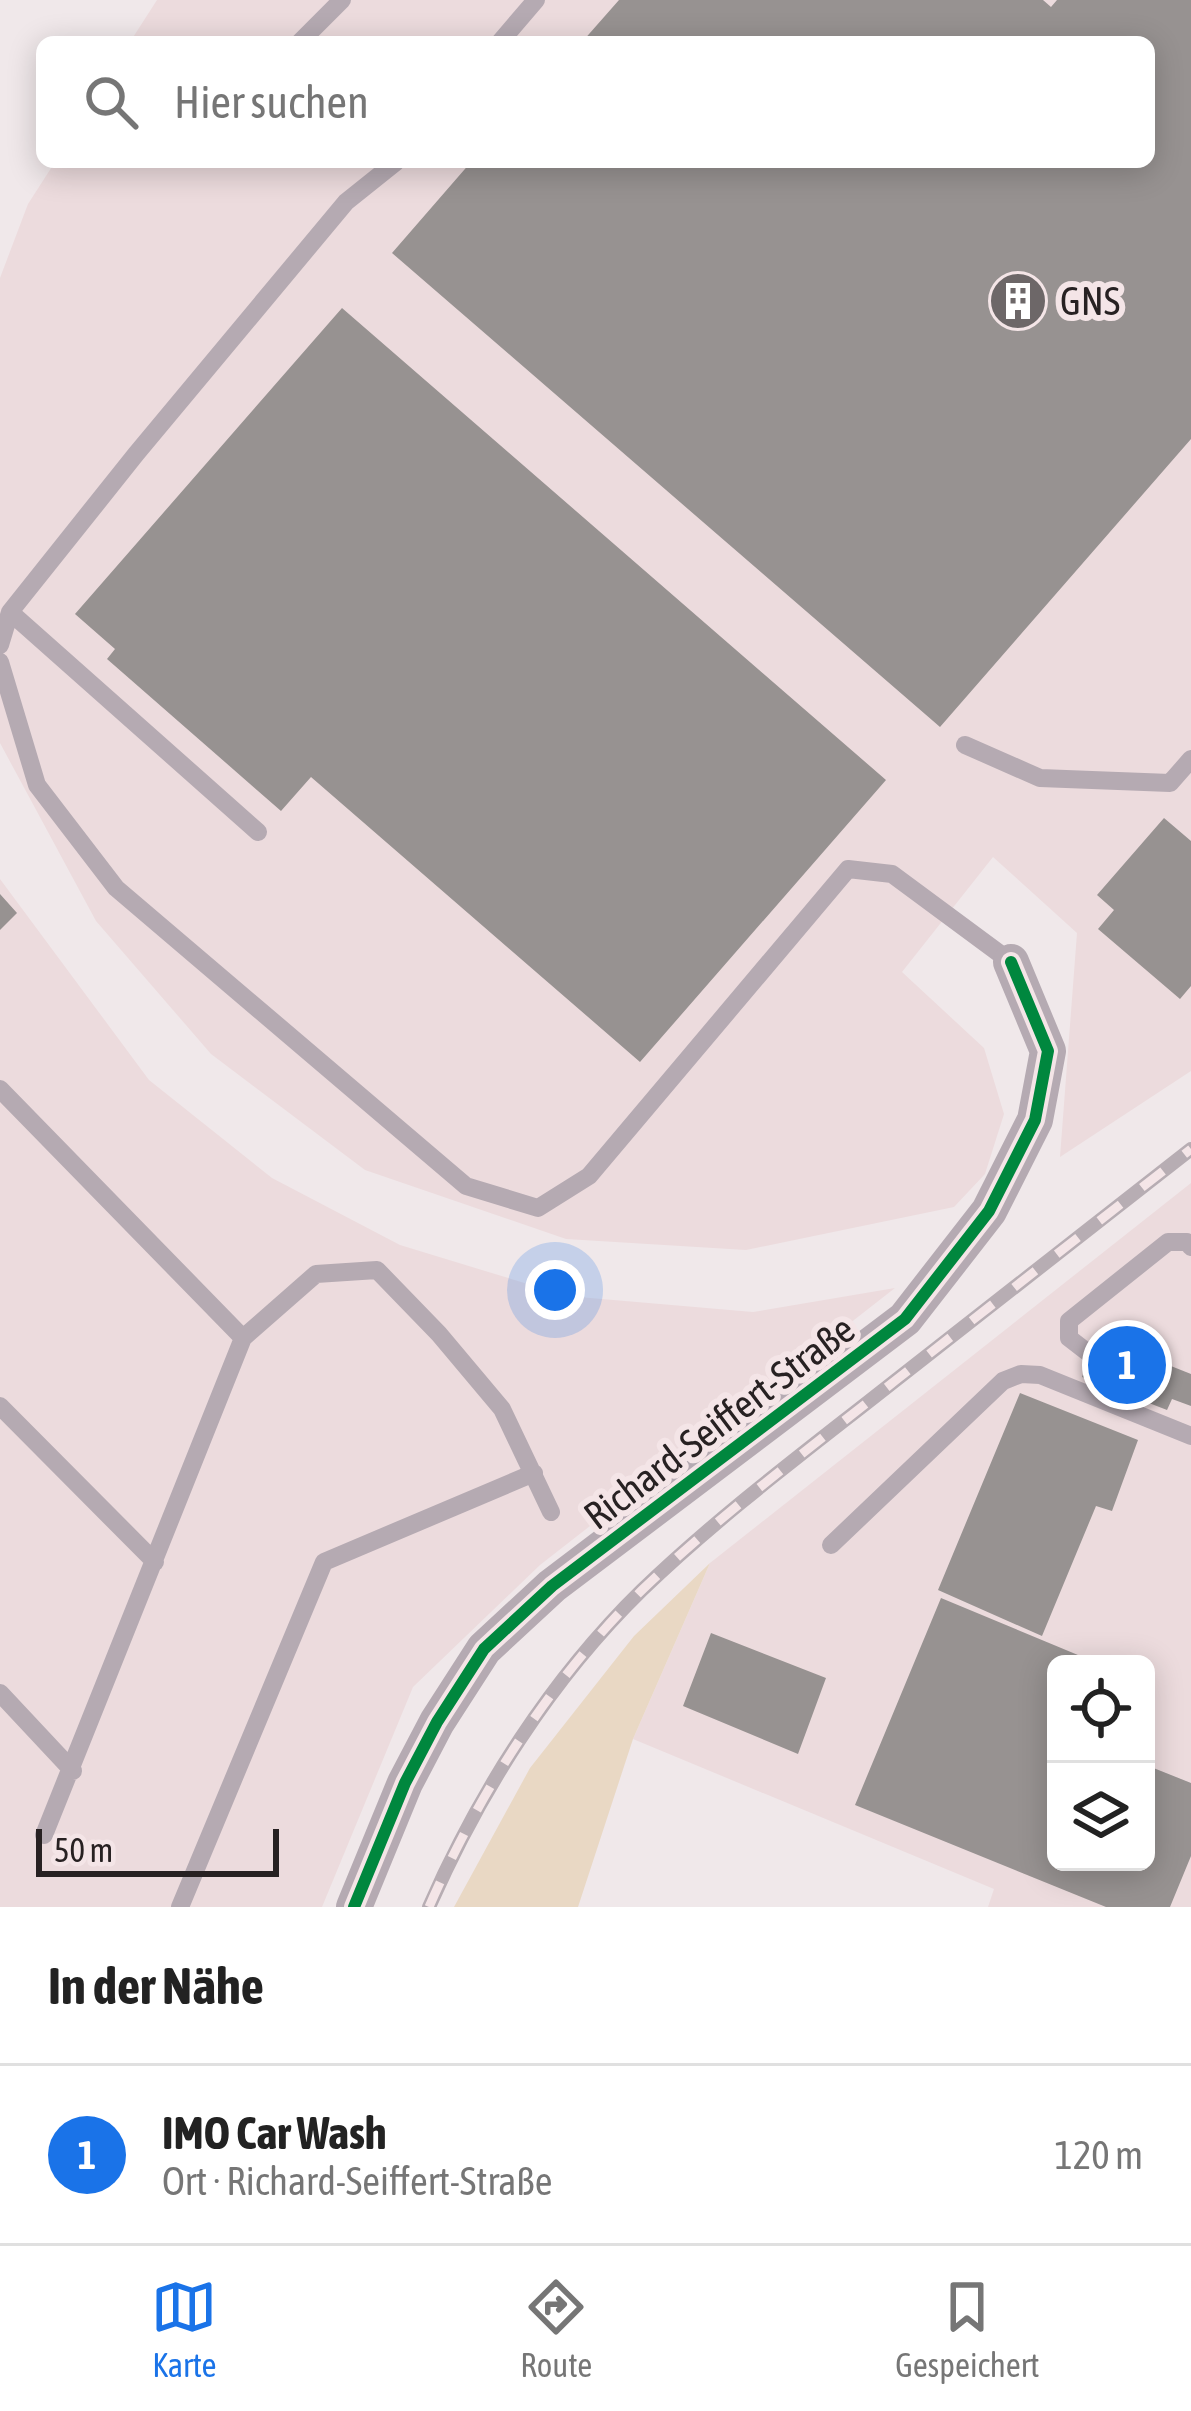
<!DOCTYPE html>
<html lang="de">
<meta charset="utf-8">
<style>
:root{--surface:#fff;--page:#f6f6f6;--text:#222;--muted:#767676;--line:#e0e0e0;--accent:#1a73e8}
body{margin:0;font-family:"Asap Condensed",sans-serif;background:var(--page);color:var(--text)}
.controls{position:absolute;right:36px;bottom:36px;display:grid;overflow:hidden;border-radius:18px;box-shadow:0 6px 30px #0003}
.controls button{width:108px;height:108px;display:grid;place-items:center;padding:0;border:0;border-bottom:3px solid var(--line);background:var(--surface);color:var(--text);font:60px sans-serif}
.scale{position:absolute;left:36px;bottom:30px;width:243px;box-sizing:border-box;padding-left:12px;border:6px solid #272122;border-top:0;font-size:33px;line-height:42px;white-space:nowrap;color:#272122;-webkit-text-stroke:9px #f4e5e7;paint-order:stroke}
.you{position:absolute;left:555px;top:1290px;width:42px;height:42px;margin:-30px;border:9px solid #fff;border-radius:50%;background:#1a73e8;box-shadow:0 0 0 18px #1a73e833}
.badge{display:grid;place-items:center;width:78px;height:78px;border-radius:50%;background:var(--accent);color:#fff;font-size:39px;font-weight:700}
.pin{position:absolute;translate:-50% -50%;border:6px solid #fff;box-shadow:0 3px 12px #0006}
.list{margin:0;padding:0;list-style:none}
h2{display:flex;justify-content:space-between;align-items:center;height:156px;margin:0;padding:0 48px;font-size:51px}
h2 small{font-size:39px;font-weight:400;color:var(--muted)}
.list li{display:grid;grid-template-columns:78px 1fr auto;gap:36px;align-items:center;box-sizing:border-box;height:180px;padding:0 48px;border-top:3px solid var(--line)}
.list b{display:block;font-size:45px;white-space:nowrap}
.list p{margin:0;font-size:39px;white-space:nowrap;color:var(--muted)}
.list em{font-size:39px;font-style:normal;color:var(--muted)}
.icon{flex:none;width:66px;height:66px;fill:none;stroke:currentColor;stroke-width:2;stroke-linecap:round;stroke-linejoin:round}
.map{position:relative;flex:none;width:1191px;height:1907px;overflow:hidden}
.search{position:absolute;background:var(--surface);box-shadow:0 6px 30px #0003;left:36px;right:36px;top:36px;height:132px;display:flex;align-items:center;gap:30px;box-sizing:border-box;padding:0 42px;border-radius:18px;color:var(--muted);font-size:45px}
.sheet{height:336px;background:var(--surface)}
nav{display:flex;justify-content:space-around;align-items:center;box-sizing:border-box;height:168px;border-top:3px solid var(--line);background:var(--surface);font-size:33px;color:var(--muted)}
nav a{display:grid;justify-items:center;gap:6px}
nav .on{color:var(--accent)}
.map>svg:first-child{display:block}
.built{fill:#ecdbdd;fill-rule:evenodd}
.green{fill:#e9d8c4}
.building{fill:#979291}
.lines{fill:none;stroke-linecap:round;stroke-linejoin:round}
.lane{stroke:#b5aab2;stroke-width:18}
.street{stroke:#b5aab2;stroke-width:36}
.rail-casing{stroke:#b7adb3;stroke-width:14}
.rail{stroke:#f4e5e7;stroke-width:9;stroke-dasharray:27;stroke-linecap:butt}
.cycleway-casing{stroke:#f4e5e7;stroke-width:20}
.cycleway{stroke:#00873e;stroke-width:12}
.labels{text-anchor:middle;stroke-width:12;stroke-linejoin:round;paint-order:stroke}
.poi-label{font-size:39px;fill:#272122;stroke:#f4e5e7;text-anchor:start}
.street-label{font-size:39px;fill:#272122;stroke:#f4e5e7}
</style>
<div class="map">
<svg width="1191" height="1907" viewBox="0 0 1191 1907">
<rect width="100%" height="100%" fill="#f0e8ea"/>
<path class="built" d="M157,0H1191V1071L1060,1157L1077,933L993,857L902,972L984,1048L1004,1114L985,1174L954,1207L746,1250L566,1239L365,1170L211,1054L96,921L0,743V278L28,204L55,162H1149V42H130Z
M0,879L149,1080L272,1178L400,1245L567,1296L753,1312L895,1288L540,1565L413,1687L322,1907H0Z
M1191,1183V1907H988L994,1889L633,1739L710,1563ZM1056,1664H1146V1862H1056Z"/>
<path class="green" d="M710,1563L633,1739L578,1907H454L530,1768L634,1636Z"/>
<path class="building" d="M619,0H1043L1051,7L1057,0H1191V439L940,727L392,253L471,162H1149V42H582Z
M342,308L886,780L640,1062L311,777L281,811L107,659L115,649L75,614Z
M1164,818L1191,841V986L1180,999L1098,929L1114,910L1097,895Z
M0,894L17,913L0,930Z
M1098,1337L1191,1374V1406L1172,1399L1167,1410L1082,1377Z
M1020,1393L1138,1440L1112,1511L1096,1506L1042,1636L938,1590Z
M941,1598L1090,1660L1088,1664H1056V1862H1146V1765L1191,1783V1856L1170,1907H1106L855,1805Z
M711,1633L826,1678L798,1754L683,1706Z"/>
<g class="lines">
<path class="lane" d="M300,42L342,0
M500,42L536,0
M10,612L258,832
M0,645L10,612L136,454L346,202L396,162
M0,662L37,785L116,888L466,1186L538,1208L589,1176L848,869L892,874L1011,962
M965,745L1040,778L1170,783L1191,759
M0,1089L243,1338L44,1835
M243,1338L316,1274L377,1270L439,1334L502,1409L551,1512
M1091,1355L1069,1338V1321L1168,1242H1187L1191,1247
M0,1406L155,1562
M831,1545L1003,1381L1021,1374L1040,1375L1191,1436
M0,1693L73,1771
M180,1907L324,1562L534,1473"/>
<path class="street" d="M354,1907L405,1783L437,1722L484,1649L552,1586L905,1319L989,1211L1035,1120L1048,1051L1011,962"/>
<g class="rail-casing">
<path id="rail" d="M429,1907C480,1791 551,1679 642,1590C721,1514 810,1448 896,1380C994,1303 1093,1226 1191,1149"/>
</g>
<use href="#rail" class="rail"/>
<g class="cycleway-casing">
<path id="cycleway" d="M354,1907L405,1783L437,1722L484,1649L552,1586L905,1319L989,1211L1035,1120L1048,1051L1011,962"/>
</g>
<use href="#cycleway" class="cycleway"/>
</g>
<defs>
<g id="building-disc" transform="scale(3)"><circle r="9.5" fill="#6d6768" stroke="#f4e5e7"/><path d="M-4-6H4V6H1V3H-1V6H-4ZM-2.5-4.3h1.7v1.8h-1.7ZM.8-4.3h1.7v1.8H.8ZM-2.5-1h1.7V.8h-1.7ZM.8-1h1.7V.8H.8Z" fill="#fff"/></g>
</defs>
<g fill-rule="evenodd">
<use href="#building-disc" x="1018" y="301"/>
</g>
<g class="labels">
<g class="poi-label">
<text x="1060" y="315">GNS</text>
</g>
<g class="street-label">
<text transform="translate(719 1422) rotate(-37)" y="14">Richard-Seiffert-Straße</text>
</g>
</g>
</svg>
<div class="controls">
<button><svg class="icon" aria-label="locate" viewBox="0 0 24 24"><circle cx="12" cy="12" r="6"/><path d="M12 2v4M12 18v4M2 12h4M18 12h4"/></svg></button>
<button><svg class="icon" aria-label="layers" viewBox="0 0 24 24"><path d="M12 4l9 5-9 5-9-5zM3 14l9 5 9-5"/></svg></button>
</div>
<div class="scale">50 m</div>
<div class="you"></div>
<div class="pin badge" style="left:1127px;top:1365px">1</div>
<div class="search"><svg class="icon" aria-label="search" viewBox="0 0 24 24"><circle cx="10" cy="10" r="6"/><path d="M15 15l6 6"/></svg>Hier suchen</div>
</div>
<section class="sheet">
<h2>In der Nähe<small></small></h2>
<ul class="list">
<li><span class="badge">1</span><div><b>IMO Car Wash</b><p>Ort · Richard-Seiffert-Straße</p></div><em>120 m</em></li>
</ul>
</section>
<nav>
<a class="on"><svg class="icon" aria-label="map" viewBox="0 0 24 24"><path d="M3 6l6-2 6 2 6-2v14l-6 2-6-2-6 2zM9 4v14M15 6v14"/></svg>Karte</a>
<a><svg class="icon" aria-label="directions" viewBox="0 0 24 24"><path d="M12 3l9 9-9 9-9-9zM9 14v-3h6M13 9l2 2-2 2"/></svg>Route</a>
<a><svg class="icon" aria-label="saved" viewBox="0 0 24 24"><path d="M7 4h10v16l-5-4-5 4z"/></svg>Gespeichert</a>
</nav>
